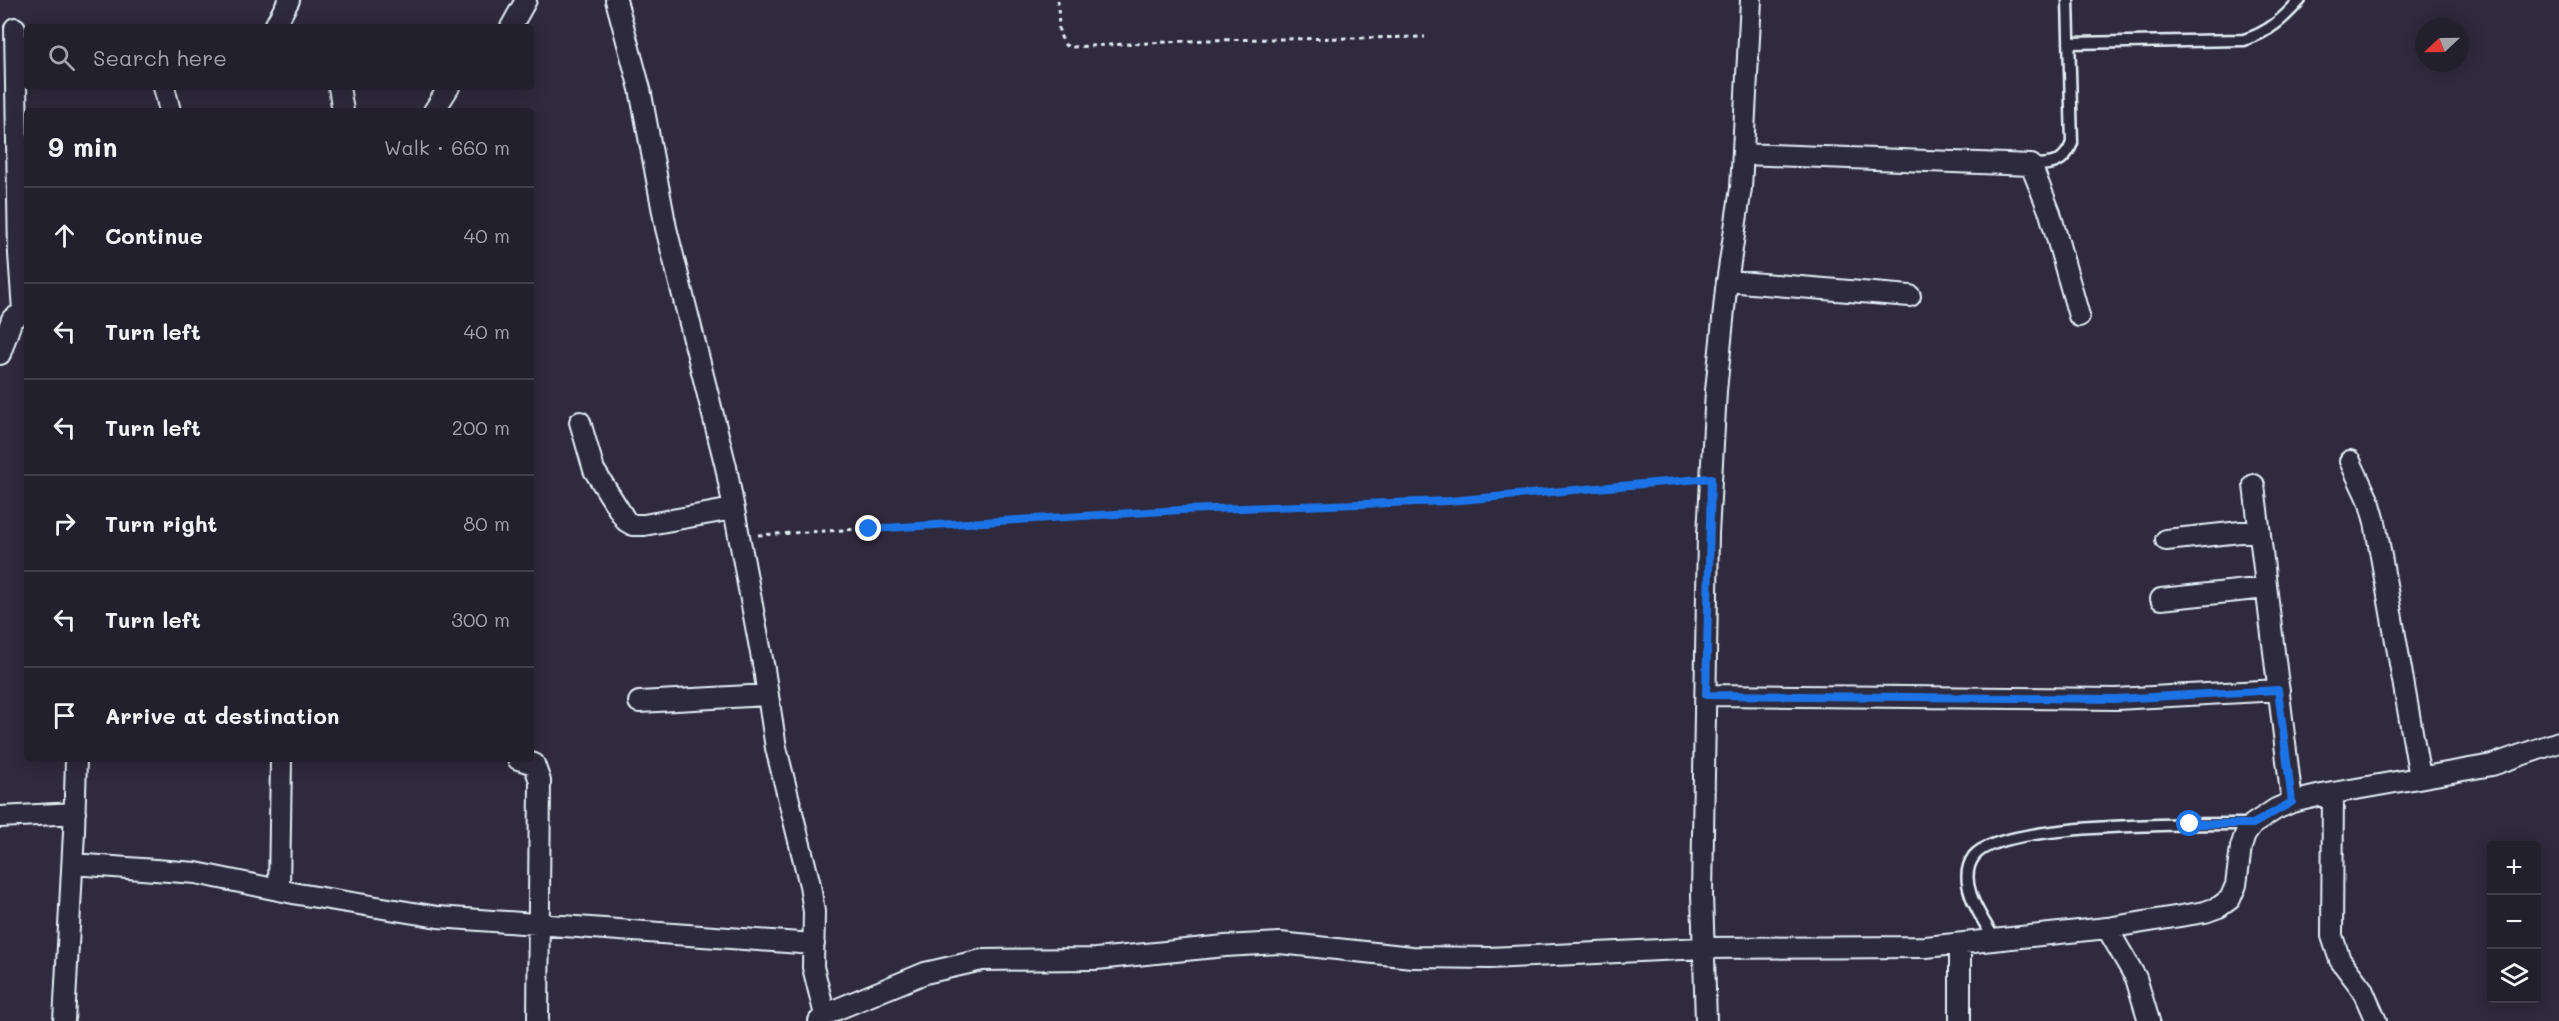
<!DOCTYPE html>
<meta charset="utf-8">
<style>
:root{--surface:#23202e;--page:#2b2836;--text:#f1f3f6;--muted:#a3a3aa;--line:#403e4a}
body{margin:0;font-family:Mali,sans-serif;background:var(--page);color:var(--text)}
.controls{position:absolute;right:18px;bottom:18px;display:grid;overflow:hidden;border-radius:6px;box-shadow:0 3px 15px #0003}
.controls button{width:54px;height:54px;display:grid;place-items:center;padding:0;border:0;border-bottom:2px solid var(--line);background:var(--surface);color:var(--text);font:30px sans-serif}
.compass{position:absolute;left:2415px;top:18px;width:54px;height:54px;border-radius:50%;background:var(--surface);box-shadow:0 3px 15px #0003;rotate:248deg}
.stop{position:absolute;width:18px;height:18px;margin:-14px;border:4px solid #1a73e8;border-radius:50%;background:#fff}
.stop.end{background:#1a73e8;border-color:#fff;box-shadow:0 2px 6px #0008}
.list{margin:0;padding:0;list-style:none}
h2{display:flex;justify-content:space-between;align-items:center;height:78px;margin:0;padding:0 24px;font-size:26px}
h2 small{font-size:20px;font-weight:400;color:var(--muted)}
.list li{display:grid;grid-template-columns:39px 1fr auto;gap:18px;align-items:center;box-sizing:border-box;height:96px;padding:0 24px;border-top:2px solid var(--line)}
.list b{display:block;font-size:22px;white-space:nowrap}
.list em{font-size:20px;font-style:normal;color:var(--muted)}
.icon{flex:none;width:33px;height:33px;fill:none;stroke:currentColor;stroke-width:2;stroke-linecap:round;stroke-linejoin:round}
.map{position:relative;flex:none;width:2559px;height:1021px;overflow:hidden}
.search{position:absolute;background:var(--surface);box-shadow:0 3px 15px #0003;left:24px;top:24px;width:510px;height:66px;display:flex;align-items:center;gap:15px;box-sizing:border-box;padding:0 21px;border-radius:6px;color:var(--muted);font-size:22px}
.panel{position:absolute;background:var(--surface);box-shadow:0 3px 15px #0003;left:24px;top:108px;width:510px;height:654px;border-radius:6px}
.map>svg:first-child{display:block}
.lines{fill:none;stroke-linecap:round;stroke-linejoin:round}
.service-casing{stroke:#e8f1f8;stroke-width:15}
.minor-casing{stroke:#e8f1f8;stroke-width:24}
.path{stroke:#e8f1f8;stroke-width:3;stroke-dasharray:4.5 4.5;stroke-linecap:butt}
.service{stroke:#2f2a3d;stroke-width:10}
.minor{stroke:#2f2a3d;stroke-width:20}
.route{stroke:#1a73e8;stroke-width:8}
</style>
<div class="map">
<svg width="2559" height="1021" viewBox="0 0 2559 1021">
<rect width="100%" height="100%" fill="#2f2a3d"/>
<filter id="ink" filterUnits="userSpaceOnUse"><feTurbulence type="fractalNoise" baseFrequency=".0167" numOctaves="2"/><feDisplacementMap in="SourceGraphic" scale="12" xChannelSelector="R" yChannelSelector="G"/><feConvolveMatrix kernelMatrix="1 2 1 2 8 2 1 2 1" color-interpolation-filters="sRGB"/></filter>
<g filter="url(#ink)">
<g class="lines">
<g class="service-casing">
<path id="service" d="M2069,43L2244,40C2269,32 2283,19 2300,0
M2031,165C2051,165 2064,164 2072,143L2068,0
M1995,940C1982,918 1955,882 1974,856C2000,822 2205,824 2253,824"/>
</g>
<g class="minor-casing">
<path id="minor" d="M616,0L640,89L666,228L726,467L764,669L776,748L810,885L814,912L813,967L825,1015
M275,26L289,0
M511,27L526,0
M15,28L19,254L23,311
M164,87L170,111
M339,87L343,111
M434,111L449,87
M1743,154L2031,165L2050,213L2079,316
M1727,281L1910,296
M0,354L12,319L27,310
M580,422L594,470L626,521L633,525H644L733,509
M2350,461L2370,504L2375,522L2420,777
M2254,485L2292,802
M2166,540L2259,530
M2161,599L2266,588
M1706,695L2116,699L2279,690
M639,702L768,695
M518,759L534,764L540,781L538,1021
M2333,793L2332,936L2340,960L2362,989L2376,1021
M0,817L75,813
M73,864L196,873L298,894L438,917L814,944
M279,890L281,759
M2107,928L2136,978L2149,1021
M64,1021L74,832L76,759
M819,1021L825,1015L840,1008L925,973L982,960L1096,959L1225,946L1280,943L1412,957L1489,958L1703,948L1926,947L2107,928L2205,912L2219,907L2230,899L2236,885L2241,847L2245,835L2253,824L2276,809L2292,802L2322,795L2492,765L2559,742
M1706,1021L1702,895L1708,534L1716,391L1726,289L1741,188L1751,0
M1960,1021V944"/>
</g>
<path class="path" d="M1058,0L1059,33L1065,45L1071,47L1206,40L1425,37
M758,535L1181,510L1449,501L1692,480"/>
<use href="#service" class="service"/>
<use href="#minor" class="minor"/>
</g>
</g>
<g class="lines" filter="url(#ink)">
<path class="route" d="M869,529L1181,510L1449,501L1711,478L1706,695L2116,699L2278,690L2292,802L2253,824H2190"/>
</g>
</svg>
<div class="controls">
<button>+</button>
<button>−</button>
<button><svg class="icon" aria-label="layers" viewBox="0 0 24 24"><path d="M12 4l9 5-9 5-9-5zM3 14l9 5 9-5"/></svg></button>
</div>
<svg class="compass" viewBox="-18 -18 36 36"><path d="M0-13l5 13h-10z" fill="#e53935"/><path d="M0 13l5-13h-10z" fill="#a3a3aa"/></svg>
<div class="stop" style="left:2190px;top:824px"></div>
<div class="stop end" style="left:869px;top:529px"></div>
<div class="search"><svg class="icon" aria-label="search" viewBox="0 0 24 24"><circle cx="10" cy="10" r="6"/><path d="M15 15l6 6"/></svg>Search here</div>
<section class="panel">
<h2>9 min<small>Walk · 660 m</small></h2>
<ul class="list">
<li><svg class="icon" aria-label="ahead" viewBox="0 0 24 24"><path d="M12 20V5M6 11l6-6 6 6"/></svg><div><b>Continue</b></div><em>40 m</em></li>
<li><svg class="icon" aria-label="left" viewBox="0 0 24 24"><path d="M17 20v-9H6M10 6l-5 5 5 5"/></svg><div><b>Turn left</b></div><em>40 m</em></li>
<li><svg class="icon" aria-label="left" viewBox="0 0 24 24"><path d="M17 20v-9H6M10 6l-5 5 5 5"/></svg><div><b>Turn left</b></div><em>200 m</em></li>
<li><svg class="icon" aria-label="right" viewBox="0 0 24 24"><path d="M7 20v-9h11M14 6l5 5-5 5"/></svg><div><b>Turn right</b></div><em>80 m</em></li>
<li><svg class="icon" aria-label="left" viewBox="0 0 24 24"><path d="M17 20v-9H6M10 6l-5 5 5 5"/></svg><div><b>Turn left</b></div><em>300 m</em></li>
<li><svg class="icon" aria-label="arrive" viewBox="0 0 24 24"><path d="M6 21V4h12l-3 4 3 4H6"/></svg><div><b>Arrive at destination</b></div></li>
</ul>
</section>
</div>
